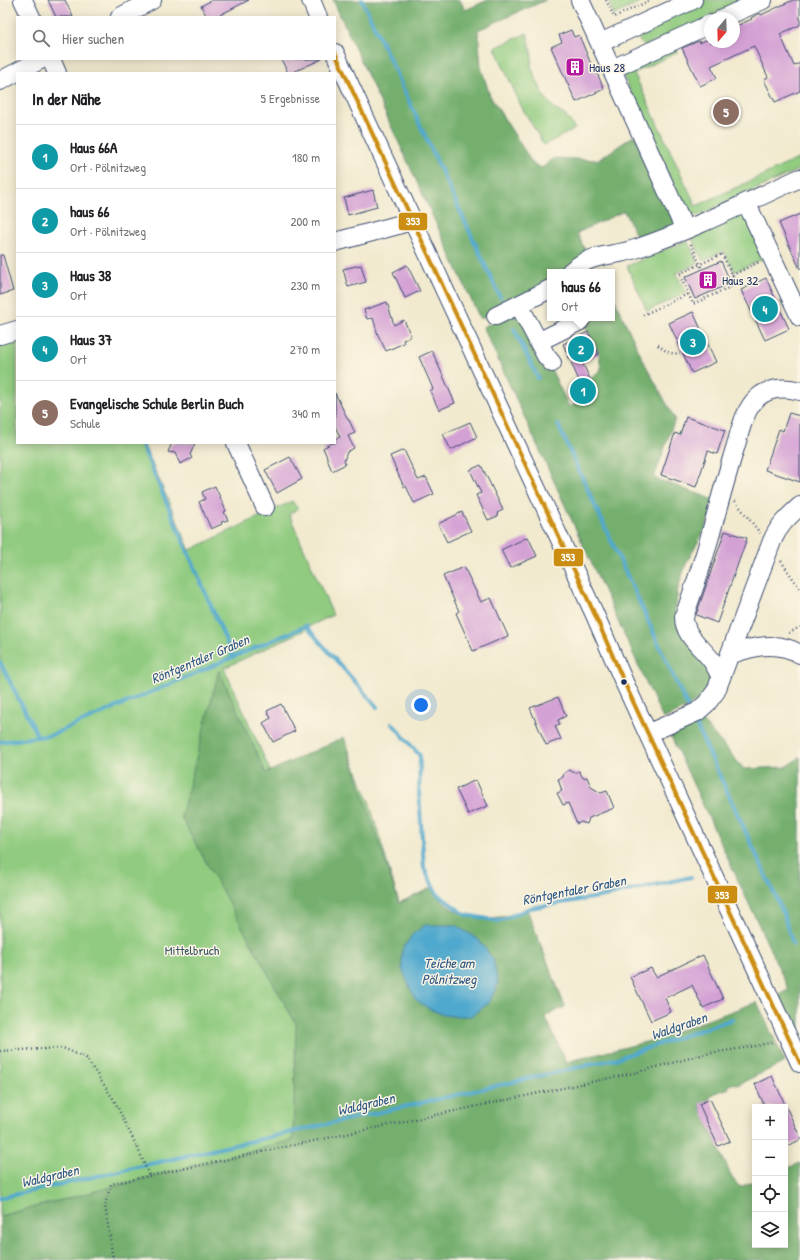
<!DOCTYPE html>
<html lang="de">
<meta charset="utf-8">
<style>
:root{--surface:#fff;--page:#f6f6f6;--text:#202124;--muted:#757577;--line:#e0e0e0;--accent:#b45309}
body{margin:0;font-family:"Patrick Hand",sans-serif;background:var(--page);color:var(--text)}
.controls{position:absolute;right:12px;bottom:12px;display:grid;overflow:hidden;border-radius:0px;box-shadow:0 2px 10px #0003}
.controls button{width:36px;height:36px;display:grid;place-items:center;padding:0;border:0;border-bottom:1px solid var(--line);background:var(--surface);color:var(--text);font:20px sans-serif}
.compass{position:absolute;left:704px;top:12px;width:36px;height:36px;border-radius:50%;background:var(--surface);box-shadow:0 2px 10px #0003;rotate:199deg}
.you{position:absolute;left:421px;top:705px;width:14px;height:14px;margin:-10px;border:3px solid #fff;border-radius:50%;background:#1a73e8;box-shadow:0 0 0 6px #1a73e833}
.badge{display:grid;place-items:center;width:26px;height:26px;border-radius:50%;background:var(--accent);color:#fff;font-size:13px;font-weight:700}
.pin{position:absolute;translate:-50% -50%;border:2px solid #fff;box-shadow:0 1px 4px #0006}
.popup{position:absolute;left:547px;top:269px;width:68px;height:52px;box-sizing:border-box;display:grid;place-content:center;border-radius:0px;background:var(--surface);filter:drop-shadow(0 1px 3px #0005);font-size:13px;white-space:nowrap;color:var(--muted)}
.popup b{font-size:15px;color:var(--text)}
.popup::after{content:'';position:absolute;left:50%;top:100%;margin-left:-8px;border:8px solid transparent;border-top-color:var(--surface)}
.list{margin:0;padding:0;list-style:none}
h2{display:flex;justify-content:space-between;align-items:center;height:52px;margin:0;padding:0 16px;font-size:17px}
h2 small{font-size:13px;font-weight:400;color:var(--muted)}
.list li{display:grid;grid-template-columns:26px 1fr auto;gap:12px;align-items:center;box-sizing:border-box;height:64px;padding:0 16px;border-top:1px solid var(--line)}
.list b{display:block;font-size:15px;white-space:nowrap}
.list p{margin:0;font-size:13px;white-space:nowrap;color:var(--muted)}
.list em{font-size:13px;font-style:normal;color:var(--muted)}
.icon{flex:none;width:22px;height:22px;fill:none;stroke:currentColor;stroke-width:2;stroke-linecap:round;stroke-linejoin:round}
.map{position:relative;flex:none;width:800px;height:1260px;overflow:hidden}
.search{position:absolute;background:var(--surface);box-shadow:0 2px 10px #0003;left:16px;top:16px;width:320px;height:44px;display:flex;align-items:center;gap:10px;box-sizing:border-box;padding:0 14px;border-radius:0px;color:var(--muted);font-size:15px}
.panel{position:absolute;background:var(--surface);box-shadow:0 2px 10px #0003;left:16px;top:72px;width:320px;height:372px;border-radius:0px}
.map>svg:first-child{display:block}
.green{fill:#90cb7f;stroke:#567d6e}
.forest{fill:#74af6e;stroke:#486f66}
.water{fill:#50a8cd;stroke:#366c96}
.lines{fill:none;stroke-linecap:round;stroke-linejoin:round}
.stream{stroke:#50a8cd;stroke-width:4}
.building{fill:#d4a1d5}
.minor-casing{stroke:#3b4b6f;stroke-width:20}
.path{stroke:#3b4b6f;stroke-width:2.5;stroke-dasharray:1 3;stroke-linecap:butt}
.minor{stroke:#fff;stroke-width:18}
.bus-1-casing{stroke:#fcf5e5;stroke-width:7}
.bus-1{stroke:#cb8e13;stroke-width:4}
.bus-dot{fill:#1b2f5e;stroke:#fcf5e5;stroke-width:1.5}
.labels{text-anchor:middle;stroke-width:3;stroke-linejoin:round;paint-order:stroke}
.poi-label{font-size:13px;fill:#1b2f5e;stroke:#fcf5e5;text-anchor:start}
.park-label{font-size:13px;fill:#385666;stroke:#fcf5e5}
.water-label{font-size:14px;font-style:italic;fill:#2e5985;stroke:#fcf5e5}
.line-badge{stroke:#fcf5e5;stroke-width:1.5}
.badge-label{font-size:11px;text-anchor:middle;font-weight:bold;fill:#fff}
</style>
<div class="map">
<svg width="800" height="1260" viewBox="0 0 800 1260">
<rect width="100%" height="100%" fill="#fcf5e5"/>
<filter id="ink" filterUnits="userSpaceOnUse"><feTurbulence type="fractalNoise" baseFrequency=".025" numOctaves="2"/><feDisplacementMap in="SourceGraphic" scale="8" xChannelSelector="R" yChannelSelector="G"/><feConvolveMatrix kernelMatrix="1 2 1 2 8 2 1 2 1" color-interpolation-filters="sRGB"/></filter>
<filter id="wash" filterUnits="userSpaceOnUse"><feTurbulence type="fractalNoise" baseFrequency=".012" numOctaves="4" result="noise"/><feDisplacementMap in="SourceGraphic" scale="16" xChannelSelector="R" yChannelSelector="G"/><feGaussianBlur stdDeviation="0.9" result="paint"/><feColorMatrix in="noise" values="0 0 0 0 0 0 0 0 0 0 0 0 0 0 0 0 0 1.4 0 .05"/><feComposite in="paint" operator="in"/></filter>
<g filter="url(#wash)">
<rect width="100%" height="100%" fill="#f1eacf"/>
<path class="green" d="M608,0H646L614,15Z
M700,0H752L713,18L644,46L640,42L637,34Z
M527,33L532,55L531,67L544,96L555,109L567,117L575,129L544,145L521,106L495,48Z
M675,46L678,52L634,73L696,206L800,158V169L700,215H693L685,211L623,75L624,72Z
M745,213L767,257L734,272L724,251L703,261L692,239L693,237Z
M685,241L688,242L698,263L676,273L686,293L647,311L627,266Z
M17,333V443H143L190,550L292,501L298,509L289,514L333,615L308,627L303,631L224,668L273,777L346,743L369,801L399,903L431,888C455,923 490,923 527,910L565,1007L545,1016L566,1062L294,1123L293,1141L0,1216V338Z"/>
<path class="forest" d="M333,0H460L465,10L488,0H546L478,30L481,67L490,96L533,164L542,168L554,158L598,160L635,135L677,222L671,230L640,244L624,211L577,233L588,256L564,272H550V284L547,286L480,319Z
M612,294L643,360L675,419L654,478L715,500L706,528L693,551L686,564L678,588L675,613L686,635L712,675C708,701 684,709 663,719L483,327L517,311L550,367L569,407L597,394L590,378L601,370L599,354L581,318H612Z
M219,670L266,773L344,737L399,903L431,888C455,923 490,923 527,910L565,1007L545,1016L566,1062L650,1041L757,1002L785,1062L737,1085L735,1083L728,1086L729,1088L710,1095V1099L699,1104L732,1178L740,1187L755,1181V1245H785V1169L800,1163V1260H0V1216L293,1140L296,1024L181,817Z
M698,716L744,769L786,767L800,757V1047L777,995L789,990L668,730Z"/>
<path class="water" d="M425,925H455L479,940L493,959L498,983L489,1003L471,1016H449L431,1010L415,999L402,969V950L413,934Z"/>
<g class="lines">
<path class="stream" d="M362,0L500,297
M514,329L538,378
M558,425L689,710
M141,443L233,657
M0,662L38,737
M693,718L782,910L793,944
M392,723L420,756L419,794L424,868L437,894L466,915L499,921L530,908L605,896L691,877
M0,742L51,735L306,626L377,707
M0,1198L615,1059L733,1019"/>
</g>
<g id="blocks">
<path class="building" d="M48,0H65L73,17H56Z
M212,0H249L216,17H207L201,6Z
M793,0H800V25L780,34L794,66L800,63V91L775,102L764,80L768,77L754,46L711,66L717,78L700,86L682,48L699,41L700,43L710,38V42H734V27L752,19L751,18L760,13L761,15Z
M571,30L574,37L579,35L595,74L597,73L604,89L576,102L551,47L562,42L559,35Z
M281,59H322L291,73H288Z
M373,190L377,207L348,215L344,198Z
M800,214V269L779,223Z
M0,255H3L13,291L0,295Z
M721,261L731,283L695,299L685,277Z
M361,265L366,282L348,287L343,269Z
M407,265L420,291L405,298L393,272Z
M766,278L789,329L765,340L741,290Z
M387,302L394,325L404,320L411,336L403,340L404,343L386,351L378,335L373,318L367,319L364,310Z
M693,312L716,362L692,373L669,323Z
M588,332L599,354L582,362L597,394L577,403L570,388L580,383L563,344Z
M432,351L455,403L439,410L430,391L433,389L419,357Z
M335,393L348,420H349L355,433L348,436L354,448L347,452L344,461L346,464L332,471L327,459V457L323,448L332,443H335V439L340,437L335,426Z
M789,413L800,416V482L765,470L779,429L783,431Z
M686,417L725,430L717,454L708,451L696,487L661,475L675,433L680,435Z
M470,422L477,437L451,450L443,434Z
M172,443H195L190,455L192,458L180,464L175,453L168,452Z
M404,450L418,480L426,477L434,494L414,503L406,486L404,487L390,456Z
M290,457L302,479L277,493L265,470Z
M481,465L503,510L497,513L498,516L488,520L476,495L481,493L470,470Z
M215,486L226,511L224,512L228,520L221,522L222,524L211,529L199,502L205,499L202,492Z
M462,512L471,531L447,542L438,524Z
M725,531L747,538L717,623L696,615Z
M528,537L537,556L510,568L501,550Z
M464,567L481,602L491,598L508,636L473,651L456,613L459,611L443,576Z
M558,697L566,716L558,720L560,724L555,726L561,739L546,745L530,708Z
M281,704L295,731L273,742L263,723L271,718L267,711Z
M569,770L575,773L579,771L583,778L587,777L591,787L601,793L607,791L614,808L589,818L587,824L581,822L577,824L568,803L563,805L557,793L562,791L558,779L563,777L564,773Z
M476,780L488,806L468,814L456,789Z
M703,955L723,999L703,1008L692,985L665,998L671,1012L651,1021L630,977L651,968L656,977Z
M772,1076L800,1137V1140L785,1147V1107H765L755,1084Z
M710,1099L730,1141L718,1146L699,1104Z"/>
</g>
</g>
<g filter="url(#ink)">
<use href="#blocks" fill-opacity="0" stroke="#3b4b6f" stroke-width="1"/>
<g class="lines">
<g class="minor-casing">
<path id="minor" d="M23,0L31,17
M311,0L318,17
M580,0L685,230
M120,17L152,0
M723,18L763,0
M600,43L693,0
M335,53L595,615L624,682L800,1063
M51,59L57,73
M612,69L710,24
M0,81L42,59
M746,202L800,317
M335,242L398,225L412,220
M570,272C594,251 612,258 638,248C694,229 747,202 800,178
M519,305L546,356L552,363
M496,316L550,289
M0,335L17,330
M538,342L580,321
M236,443L265,507
M730,655C752,646 779,641 800,654
M721,678C719,673 716,667 712,661C702,647 684,636 684,617C692,594 700,571 707,547C716,514 725,481 735,448C740,432 744,410 757,398C769,387 786,387 800,391
M649,733L697,712L707,703L716,691L772,541C779,525 787,518 800,506"/>
</g>
<path class="path" d="M606,0L614,17L651,0
M691,244L702,269
M722,254L737,284L693,304L679,274Z
M732,275L759,262
M643,315L688,294
M658,345C665,351 671,355 680,353
M735,501L760,533
M781,561L800,589
M789,633L800,627
M0,1051L63,1048L86,1058L114,1100L139,1151L149,1176
M113,1260L105,1205L111,1184L638,1072L705,1054L756,1046L774,1042"/>
<use href="#minor" class="minor"/>
<g class="bus-1-casing">
<path id="bus-1" d="M335,53L595,615L624,682L800,1063"/>
</g>
<use href="#bus-1" class="bus-1"/>
</g>
</g>
<defs>
<g id="building-square" transform="scale(1)"><rect x="-9" y="-9" width="18" height="18" rx="4" fill="#b5179e" stroke="#fcf5e5"/><path d="M-4-6H4V6H1V3H-1V6H-4ZM-2.5-4.3h1.7v1.8h-1.7ZM.8-4.3h1.7v1.8H.8ZM-2.5-1h1.7V.8h-1.7ZM.8-1h1.7V.8H.8Z" fill="#fff"/></g>
</defs>
<g fill-rule="evenodd">
<use href="#building-square" x="575" y="67"/>
<use href="#building-square" x="708" y="280"/>
</g>
<circle class="bus-dot" cx="624" cy="682" r="3.5"/>
<g class="labels">
<g class="poi-label">
<text x="589" y="72">Haus 28</text>
<text x="722" y="285">Haus 32</text>
</g>
<g class="park-label">
<text x="192" y="955">Mittelbruch</text>
</g>
<g class="water-label">
<text transform="translate(200 659) rotate(-23)" y="5">Röntgentaler Graben</text>
<text transform="translate(574 890) rotate(-11)" y="5">Röntgentaler Graben</text>
<text x="449" y="968">Teiche am<tspan x="449" dy="16">Pölnitzweg</tspan></text>
<text transform="translate(679 1026) rotate(-19)" y="5">Waldgraben</text>
<text transform="translate(366 1104) rotate(-13)" y="5">Waldgraben</text>
<text transform="translate(50 1176) rotate(-13)" y="5">Waldgraben</text>
</g>
</g>
<g class="line-badge">
<rect x="398" y="212" width="30" height="19" rx="4" fill="#cb8e13"/>
<rect x="553" y="548" width="31" height="19" rx="4" fill="#cb8e13"/>
<rect x="707" y="885" width="31" height="19" rx="4" fill="#cb8e13"/>
</g>
<g class="badge-label">
<text x="413" y="225">353</text>
<text x="568" y="561">353</text>
<text x="722" y="899">353</text>
</g>
</svg>
<div class="controls">
<button>+</button>
<button>−</button>
<button><svg class="icon" aria-label="locate" viewBox="0 0 24 24"><circle cx="12" cy="12" r="6"/><path d="M12 2v4M12 18v4M2 12h4M18 12h4"/></svg></button>
<button><svg class="icon" aria-label="layers" viewBox="0 0 24 24"><path d="M12 4l9 5-9 5-9-5zM3 14l9 5 9-5"/></svg></button>
</div>
<svg class="compass" viewBox="-18 -18 36 36"><path d="M0-13l5 13h-10z" fill="#e53935"/><path d="M0 13l5-13h-10z" fill="#757577"/></svg>
<div class="you"></div>
<div class="pin badge" style="left:583px;top:391px;background:#0f9aa8">1</div>
<div class="pin badge" style="left:581px;top:349px;background:#0f9aa8">2</div>
<div class="popup"><b>haus 66</b>Ort</div>
<div class="pin badge" style="left:693px;top:342px;background:#0f9aa8">3</div>
<div class="pin badge" style="left:765px;top:309px;background:#0f9aa8">4</div>
<div class="pin badge" style="left:726px;top:112px;background:#8d6e63">5</div>
<div class="search"><svg class="icon" aria-label="search" viewBox="0 0 24 24"><circle cx="10" cy="10" r="6"/><path d="M15 15l6 6"/></svg>Hier suchen</div>
<section class="panel">
<h2>In der Nähe<small>5 Ergebnisse</small></h2>
<ul class="list">
<li><span class="badge" style="background:#0f9aa8">1</span><div><b>Haus 66A</b><p>Ort · Pölnitzweg</p></div><em>180 m</em></li>
<li><span class="badge" style="background:#0f9aa8">2</span><div><b>haus 66</b><p>Ort · Pölnitzweg</p></div><em>200 m</em></li>
<li><span class="badge" style="background:#0f9aa8">3</span><div><b>Haus 38</b><p>Ort</p></div><em>230 m</em></li>
<li><span class="badge" style="background:#0f9aa8">4</span><div><b>Haus 37</b><p>Ort</p></div><em>270 m</em></li>
<li><span class="badge" style="background:#8d6e63">5</span><div><b>Evangelische Schule Berlin Buch</b><p>Schule</p></div><em>340 m</em></li>
</ul>
</section>
</div>
